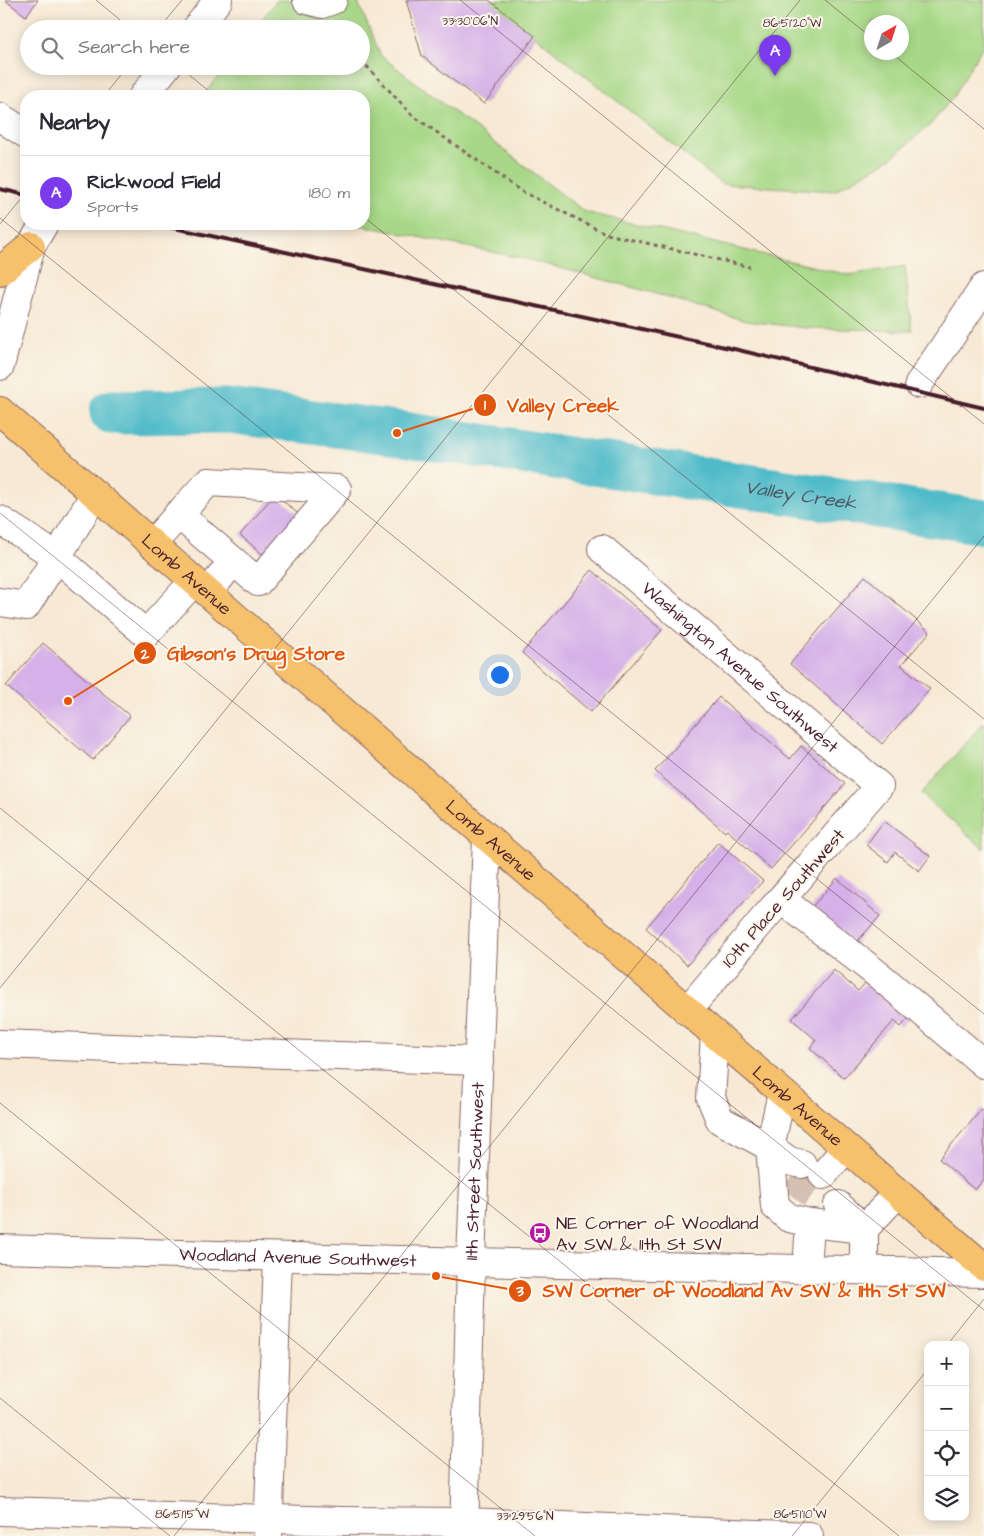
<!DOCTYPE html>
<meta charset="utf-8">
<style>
:root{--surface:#fff;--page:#f2f2f3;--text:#2b2b33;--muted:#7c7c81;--line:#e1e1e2;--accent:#7c3aed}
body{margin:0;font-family:"Architects Daughter",sans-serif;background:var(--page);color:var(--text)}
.controls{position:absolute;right:15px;bottom:15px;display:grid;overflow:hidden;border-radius:10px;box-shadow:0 2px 12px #0003}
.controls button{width:45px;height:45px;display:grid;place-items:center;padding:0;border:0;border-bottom:1px solid var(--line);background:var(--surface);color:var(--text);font:25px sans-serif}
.compass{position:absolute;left:864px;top:15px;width:45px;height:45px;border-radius:50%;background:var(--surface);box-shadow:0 2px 12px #0003;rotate:39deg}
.you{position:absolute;left:499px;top:674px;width:18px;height:18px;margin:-12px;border:4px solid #fff;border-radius:50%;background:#1a73e8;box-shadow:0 0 0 8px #1a73e833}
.badge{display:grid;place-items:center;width:32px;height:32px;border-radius:50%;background:var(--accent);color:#fff;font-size:16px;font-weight:700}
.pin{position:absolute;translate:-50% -41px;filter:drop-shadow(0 1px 2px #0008)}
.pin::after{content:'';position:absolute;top:26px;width:18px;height:15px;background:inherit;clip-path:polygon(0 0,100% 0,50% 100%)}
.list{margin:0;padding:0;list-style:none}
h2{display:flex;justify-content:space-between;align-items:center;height:65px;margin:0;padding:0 20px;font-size:21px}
h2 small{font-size:16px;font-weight:400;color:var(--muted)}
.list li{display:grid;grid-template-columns:32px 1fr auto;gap:15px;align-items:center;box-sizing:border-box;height:75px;padding:0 20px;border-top:1px solid var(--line)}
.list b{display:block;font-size:19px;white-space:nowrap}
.list p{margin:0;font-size:16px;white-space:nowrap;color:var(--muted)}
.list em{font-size:16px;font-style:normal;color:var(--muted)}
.icon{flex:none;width:28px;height:28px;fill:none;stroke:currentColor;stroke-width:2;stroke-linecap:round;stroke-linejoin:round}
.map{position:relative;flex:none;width:984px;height:1536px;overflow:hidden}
.search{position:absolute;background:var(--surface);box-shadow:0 2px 12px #0003;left:20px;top:20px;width:350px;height:55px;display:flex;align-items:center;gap:12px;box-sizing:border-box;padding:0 18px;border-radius:28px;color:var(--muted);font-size:19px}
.panel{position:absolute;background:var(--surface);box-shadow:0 2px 12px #0003;left:20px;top:90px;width:350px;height:140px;border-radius:20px}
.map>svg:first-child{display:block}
.green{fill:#a7d887;stroke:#787c59;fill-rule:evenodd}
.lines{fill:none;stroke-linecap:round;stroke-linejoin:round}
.river{stroke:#4fbbc9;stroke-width:45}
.building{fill:#d6b0e8}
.minor-tunnel{stroke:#d4c1b2;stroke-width:28;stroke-dasharray:28 14;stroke-linecap:butt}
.minor-casing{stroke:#876666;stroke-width:30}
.major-casing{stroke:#876666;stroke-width:30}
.path{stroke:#876666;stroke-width:3;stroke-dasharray:4 4;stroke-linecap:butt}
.minor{stroke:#fff;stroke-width:28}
.major{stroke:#f7c06c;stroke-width:28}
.rail{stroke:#4a1f2b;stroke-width:4}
.ticks{fill:none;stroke:#4a1f2b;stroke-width:1;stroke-opacity:0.45}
.labels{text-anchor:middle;stroke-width:4;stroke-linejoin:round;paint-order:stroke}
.street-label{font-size:18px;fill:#4a1f2b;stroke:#fbf7ec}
.poi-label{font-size:18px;fill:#4a1f2b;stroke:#fbf7ec;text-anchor:start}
.water-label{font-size:19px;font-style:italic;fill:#4c5662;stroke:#fbf7ec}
.ticks-label{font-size:12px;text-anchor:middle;fill:#4a1f2b;stroke:#fbf7ec;stroke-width:4;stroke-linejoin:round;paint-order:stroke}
.leader{fill:none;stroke:#e0560e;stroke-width:2}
.callout-dot{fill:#e0560e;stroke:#fbf7ec;stroke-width:2}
.mark-label{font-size:15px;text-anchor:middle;font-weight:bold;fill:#fff}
.callout-label{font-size:19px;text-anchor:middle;font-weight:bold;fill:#e0560e;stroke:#fbf7ec;stroke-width:4;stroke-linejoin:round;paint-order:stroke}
</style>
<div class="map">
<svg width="984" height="1536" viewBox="0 0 984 1536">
<rect width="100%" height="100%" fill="#fbf7ec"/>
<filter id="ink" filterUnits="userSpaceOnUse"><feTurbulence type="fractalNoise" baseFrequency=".02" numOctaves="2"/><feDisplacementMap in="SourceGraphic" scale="10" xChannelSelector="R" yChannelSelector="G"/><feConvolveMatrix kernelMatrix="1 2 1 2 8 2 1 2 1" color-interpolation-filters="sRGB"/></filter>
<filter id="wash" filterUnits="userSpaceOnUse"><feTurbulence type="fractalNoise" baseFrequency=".0096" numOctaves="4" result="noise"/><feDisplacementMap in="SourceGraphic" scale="20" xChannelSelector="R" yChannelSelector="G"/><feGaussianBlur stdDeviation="1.12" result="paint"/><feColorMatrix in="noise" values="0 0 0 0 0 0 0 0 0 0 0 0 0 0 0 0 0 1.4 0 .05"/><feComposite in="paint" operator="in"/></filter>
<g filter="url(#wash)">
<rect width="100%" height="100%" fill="#f7e9d4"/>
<path class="green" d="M277,0H357L381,56L585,212L849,275L905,266L912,331L806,328L746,321L646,291L526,259L355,224H364V96H203L226,66H361V29H255Z
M406,0H984V44L953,97L930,125L890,159L834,191L722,184L535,36L484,104L422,56ZM872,22H902V52H872Z
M984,722V849L921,794Z"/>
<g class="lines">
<path class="river" id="s1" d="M112,412L228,411L397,433L984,522"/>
</g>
<g id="blocks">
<path class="building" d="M5,0H38L26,16Z
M406,0H489L535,36L484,104L422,56Z
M275,494L303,518L268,559L240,535Z
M592,570L662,630L591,712L522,653Z
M865,576L930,632L901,665L930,689L882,744L790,664Z
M43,643L130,716L93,760L6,686Z
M719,697L790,759L801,746L845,784L771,869L727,830L725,832L655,771Z
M884,821L930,856L919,871L895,852L888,862L866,845Z
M718,842L763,881L687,965L646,928Z
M837,878L880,916L855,944L812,907Z
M834,970L858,991L870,978L912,1014L901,1027L894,1021L844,1078L810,1048L816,1040L792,1019Z
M982,1109L984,1111V1179L975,1190L939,1159Z"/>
</g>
</g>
<g filter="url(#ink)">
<use href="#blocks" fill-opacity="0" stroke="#876666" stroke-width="1"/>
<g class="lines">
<path class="minor-tunnel" d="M791,1177L819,1200"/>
<g class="minor-casing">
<g id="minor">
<path d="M307,0L322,4L333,0"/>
<path d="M196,29L218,0"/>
<path d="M143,96L167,66"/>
<path d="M0,117L26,134"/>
<path d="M0,366L31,246L44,224"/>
<path d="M919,384L984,287"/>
<path d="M0,520L57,557L95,494"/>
<path d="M152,544L208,482L337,489L258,582L178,514"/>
<path id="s2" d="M602,549L879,786L761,922L687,1011"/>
<path d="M208,593L233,561"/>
<path d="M0,602L26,606L57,557L146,634L194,581"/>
<path d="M781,899L881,977L984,1064"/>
<path d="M715,1035L711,1098L720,1120L770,1147L782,1093"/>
<path d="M0,1044L479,1061"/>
<path d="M770,1147L775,1206L789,1218L810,1223L864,1229L898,1193"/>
<path d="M770,1147L789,1161L802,1164"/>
<path d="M823,1175L846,1148"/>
<path d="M838,1205L864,1229V1270"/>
<path id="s3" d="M0,1249L471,1262L984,1273"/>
<path d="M807,1269L810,1223"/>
<path d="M0,1511L342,1521L464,1522L809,1536"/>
<path d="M268,1536L278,1257"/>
<path id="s4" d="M464,1536L471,1262L487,837"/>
</g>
</g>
<g class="major-casing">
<g id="major">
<path d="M0,271L31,246"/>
<path id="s5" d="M0,411L487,837L984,1267"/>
</g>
</g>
<path class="path" d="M361,60L412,115L521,191L607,234L750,267"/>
<use href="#minor" class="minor"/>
<use href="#major" class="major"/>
<path class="rail" d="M0,189L26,195
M156,224L734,349L984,408"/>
</g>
</g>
<path class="ticks" d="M96,0L131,29M460,0L984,424M825,0L872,38M158,29L182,0M890,52L984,129M178,66L215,96M104,96L128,66M364,217L984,719M0,218L984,1014M0,224L26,192M0,513L984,1310M0,808L899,1536M0,988L800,0M0,1103L535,1536M947,1345L984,1299M0,1398L170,1536M174,1536L984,536M792,1536L928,1369"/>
<defs>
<g id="bus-disc" transform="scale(1.125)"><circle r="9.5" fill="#b5179e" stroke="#fbf7ec"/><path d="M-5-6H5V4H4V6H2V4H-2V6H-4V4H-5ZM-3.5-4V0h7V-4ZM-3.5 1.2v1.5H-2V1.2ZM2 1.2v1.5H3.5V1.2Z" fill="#fff"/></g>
</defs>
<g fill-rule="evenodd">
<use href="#bus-disc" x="540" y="1233"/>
</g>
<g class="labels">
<g class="street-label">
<text dy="6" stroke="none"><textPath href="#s5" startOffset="248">Lomb Avenue</textPath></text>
<text dy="6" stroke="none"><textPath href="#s2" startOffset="182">Washington Avenue Southwest</textPath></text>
<text dy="6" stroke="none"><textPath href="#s5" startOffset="652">Lomb Avenue</textPath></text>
<text transform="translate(783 898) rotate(-49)" y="6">10th Place Southwest</text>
<text dy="6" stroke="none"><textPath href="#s5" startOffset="1058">Lomb Avenue</textPath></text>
<text dy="6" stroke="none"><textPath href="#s4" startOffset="365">11th Street Southwest</textPath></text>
<text dy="6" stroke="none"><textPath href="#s3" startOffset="298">Woodland Avenue Southwest</textPath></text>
</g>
<g class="poi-label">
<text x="556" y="1229">NE Corner of Woodland<tspan x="556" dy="21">Av SW &amp; 11th St SW</tspan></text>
</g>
<g class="water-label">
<text dy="7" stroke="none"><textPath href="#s1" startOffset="695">Valley Creek</textPath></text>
</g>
</g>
<g class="ticks-label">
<text x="470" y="25">33°30'06"N</text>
<text x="792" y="27">86°51'20"W</text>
<text x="182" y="1518">86°51'15"W</text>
<text x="800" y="1518">86°51'10"W</text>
<text x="525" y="1520">33°29'56"N</text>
</g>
<path class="leader" d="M397 433L485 405M68 701L145 653M436 1276L520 1291"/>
<g class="callout-dot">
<circle cx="397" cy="433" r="5"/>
<circle cx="68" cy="701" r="5"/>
<circle cx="436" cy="1276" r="5"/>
<circle cx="485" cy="405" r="12"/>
<circle cx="145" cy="653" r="12"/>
<circle cx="520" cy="1291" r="12"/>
</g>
<g class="mark-label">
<text x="485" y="410">1</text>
<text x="145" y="659">2</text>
<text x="520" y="1296">3</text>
</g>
<g class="callout-label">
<text x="563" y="412">Valley Creek</text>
<text x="256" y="660">Gibson's Drug Store</text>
<text x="744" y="1297">SW Corner of Woodland Av SW &amp; 11th St SW</text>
</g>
</svg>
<div class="controls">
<button>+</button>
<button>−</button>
<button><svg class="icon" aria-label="locate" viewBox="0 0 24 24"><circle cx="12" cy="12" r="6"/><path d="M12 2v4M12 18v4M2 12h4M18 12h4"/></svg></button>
<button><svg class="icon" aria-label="layers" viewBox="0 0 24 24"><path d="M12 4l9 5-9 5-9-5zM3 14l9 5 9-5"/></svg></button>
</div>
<svg class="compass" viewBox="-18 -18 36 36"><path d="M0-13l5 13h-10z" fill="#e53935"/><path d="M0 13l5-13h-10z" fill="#7c7c81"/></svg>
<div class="you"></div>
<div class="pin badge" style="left:775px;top:76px">A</div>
<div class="search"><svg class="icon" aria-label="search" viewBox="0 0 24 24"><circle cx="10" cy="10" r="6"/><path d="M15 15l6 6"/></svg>Search here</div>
<section class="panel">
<h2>Nearby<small></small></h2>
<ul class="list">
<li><span class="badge">A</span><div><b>Rickwood Field</b><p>Sports</p></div><em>180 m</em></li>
</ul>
</section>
</div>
